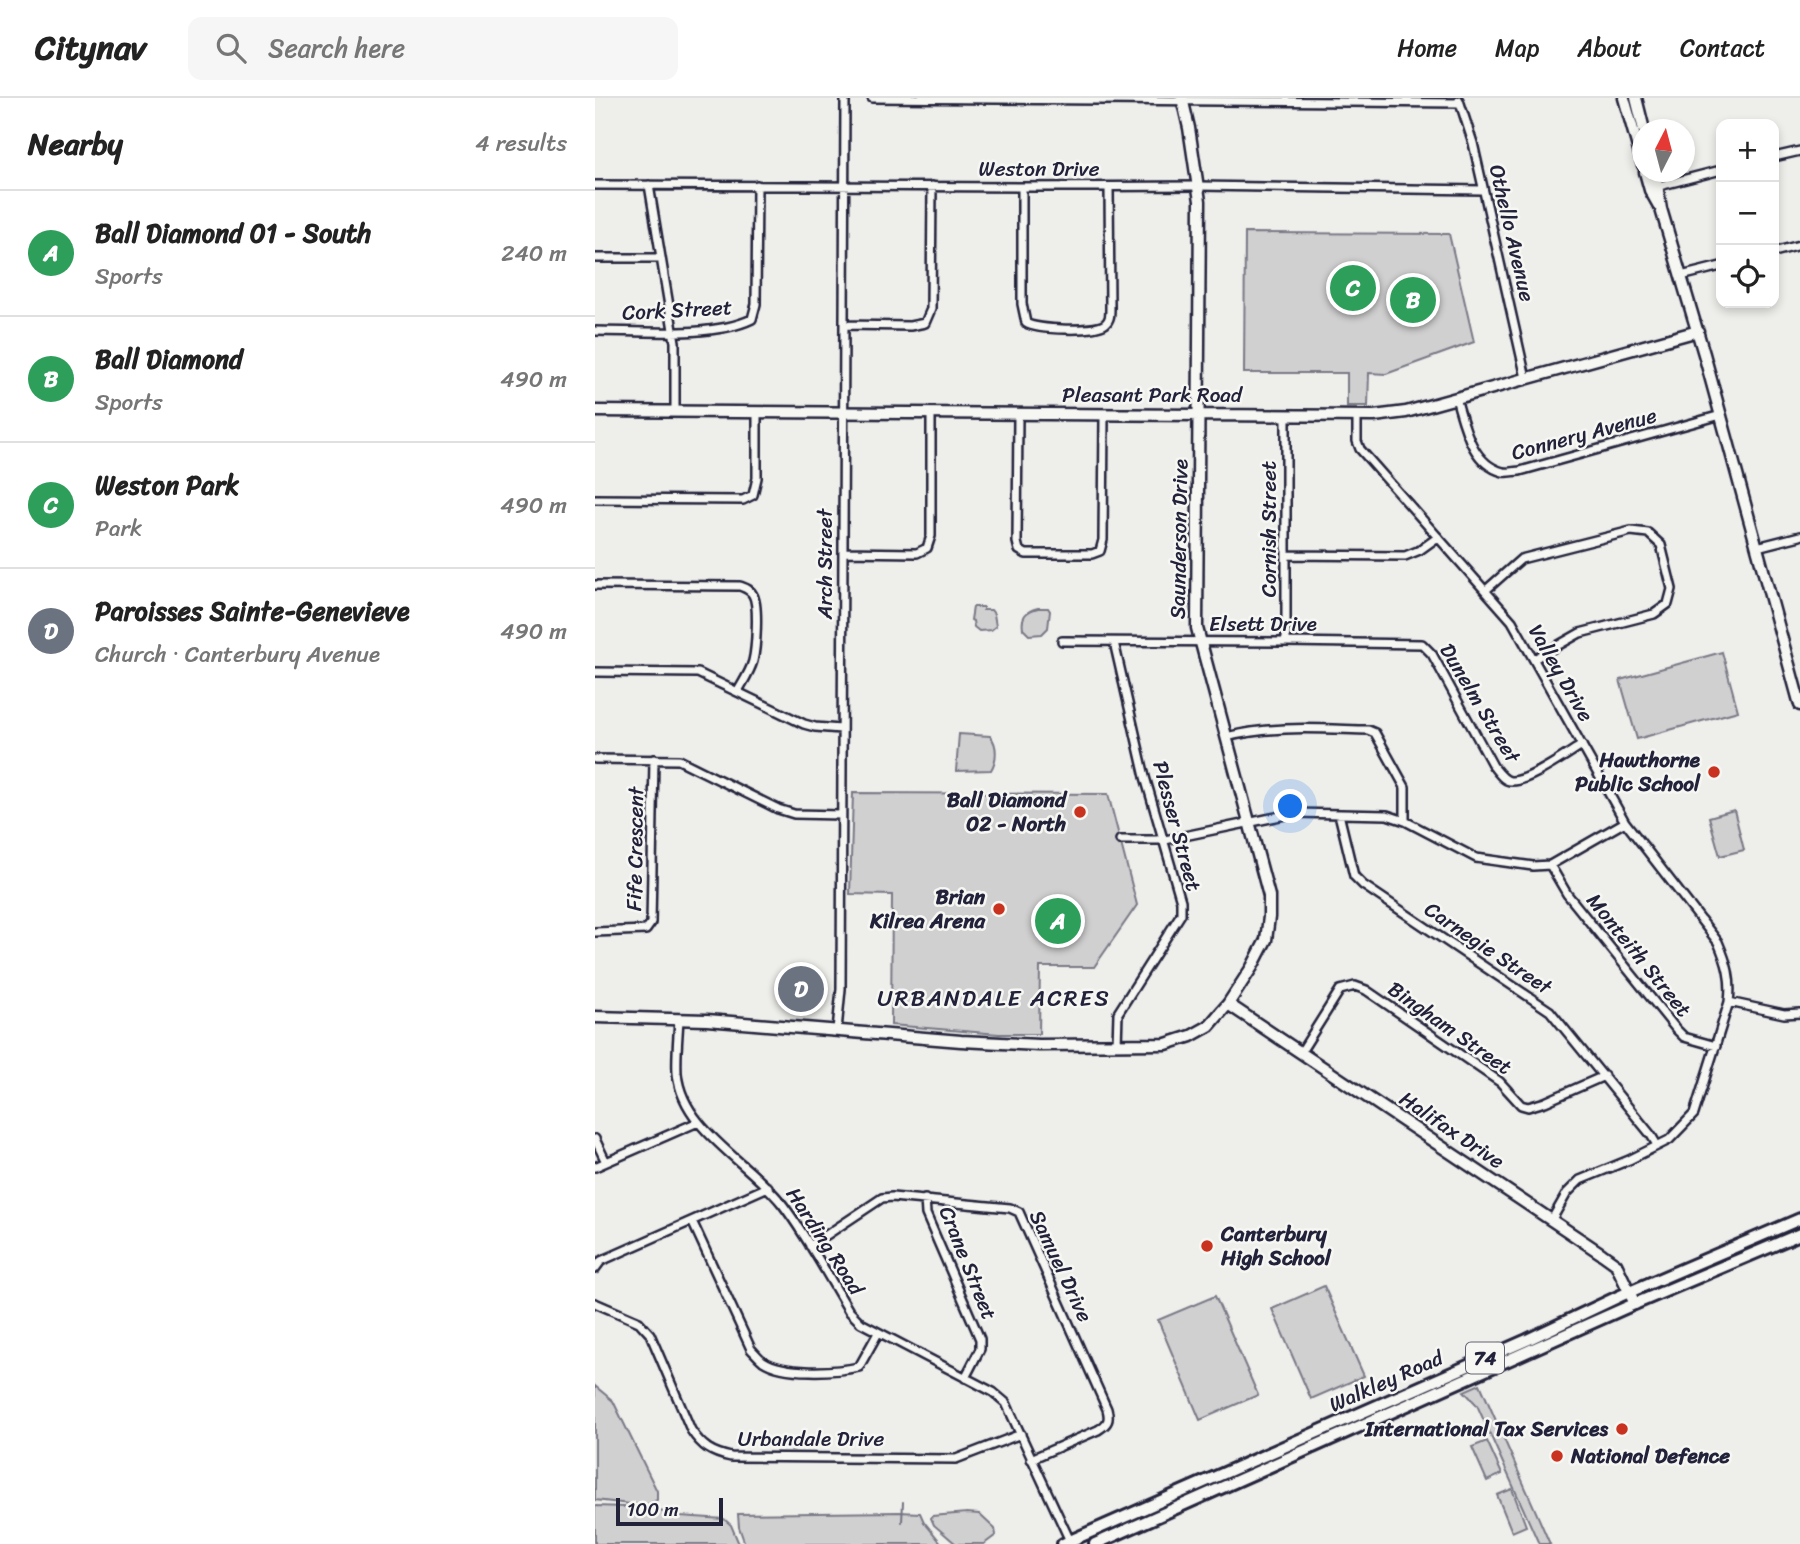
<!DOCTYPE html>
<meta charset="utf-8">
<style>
:root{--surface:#fff;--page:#f6f6f6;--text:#222;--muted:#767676;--line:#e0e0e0;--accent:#c8321e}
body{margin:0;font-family:Sriracha,sans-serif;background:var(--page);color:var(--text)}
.controls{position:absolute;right:21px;top:21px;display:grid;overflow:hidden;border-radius:14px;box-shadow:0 4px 10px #0003}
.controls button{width:63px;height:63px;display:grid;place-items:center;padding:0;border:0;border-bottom:2px solid var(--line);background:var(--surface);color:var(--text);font:35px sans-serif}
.compass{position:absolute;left:1037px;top:21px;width:63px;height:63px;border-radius:50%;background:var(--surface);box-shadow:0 4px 10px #0003;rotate:6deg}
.scale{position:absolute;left:21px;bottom:18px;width:107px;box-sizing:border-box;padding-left:7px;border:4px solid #22223b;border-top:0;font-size:19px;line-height:24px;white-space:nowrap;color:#22223b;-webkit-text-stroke:5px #f6f6f2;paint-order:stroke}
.you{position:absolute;left:696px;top:709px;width:24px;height:24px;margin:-18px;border:5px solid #fff;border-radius:50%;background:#1a73e8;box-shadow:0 0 0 10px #1a73e833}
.badge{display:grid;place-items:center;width:46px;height:46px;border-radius:50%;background:var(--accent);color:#fff;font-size:23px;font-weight:700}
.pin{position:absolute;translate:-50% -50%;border:4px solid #fff;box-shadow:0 2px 7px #0006}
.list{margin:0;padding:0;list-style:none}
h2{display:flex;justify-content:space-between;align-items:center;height:91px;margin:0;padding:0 28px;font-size:30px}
h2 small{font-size:23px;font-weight:400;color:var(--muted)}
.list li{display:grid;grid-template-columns:46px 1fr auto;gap:21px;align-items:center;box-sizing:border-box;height:126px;padding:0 28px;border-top:2px solid var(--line)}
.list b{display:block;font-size:26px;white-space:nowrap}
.list p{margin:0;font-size:23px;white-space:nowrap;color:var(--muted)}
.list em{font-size:23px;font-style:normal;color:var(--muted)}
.icon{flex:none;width:38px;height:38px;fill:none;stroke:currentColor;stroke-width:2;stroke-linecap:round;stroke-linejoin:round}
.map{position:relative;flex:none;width:1205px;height:1446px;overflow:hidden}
header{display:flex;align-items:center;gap:42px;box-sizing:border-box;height:98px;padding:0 35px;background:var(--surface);border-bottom:2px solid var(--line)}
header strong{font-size:33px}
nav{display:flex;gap:38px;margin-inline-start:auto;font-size:24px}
.search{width:490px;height:63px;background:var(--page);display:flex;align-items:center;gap:18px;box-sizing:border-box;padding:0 24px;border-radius:14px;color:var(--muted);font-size:26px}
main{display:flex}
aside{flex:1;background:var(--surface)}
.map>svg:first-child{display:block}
.green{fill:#d0d0d1;stroke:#797986;stroke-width:2}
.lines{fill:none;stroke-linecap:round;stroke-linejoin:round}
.stream{stroke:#727281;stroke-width:2}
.street-casing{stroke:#22223b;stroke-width:12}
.secondary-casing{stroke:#22223b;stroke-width:15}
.primary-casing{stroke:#22223b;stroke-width:16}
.street{stroke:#f6f6f2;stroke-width:7}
.secondary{stroke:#f6f6f2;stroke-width:10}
.primary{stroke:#f6f6f2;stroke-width:10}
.poi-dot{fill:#c8321e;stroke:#f6f6f2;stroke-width:2.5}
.labels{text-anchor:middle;stroke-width:5;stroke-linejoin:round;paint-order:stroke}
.shield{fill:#f6f6f2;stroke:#626272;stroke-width:2}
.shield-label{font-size:19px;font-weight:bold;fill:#22223b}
.street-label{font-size:21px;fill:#22223b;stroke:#f6f6f2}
.poi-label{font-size:21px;font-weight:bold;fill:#22223b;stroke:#f6f6f2;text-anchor:end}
.neighbourhood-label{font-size:23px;letter-spacing:2px;fill:#22223b;stroke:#f6f6f2}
</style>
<header>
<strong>Citynav</strong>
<div class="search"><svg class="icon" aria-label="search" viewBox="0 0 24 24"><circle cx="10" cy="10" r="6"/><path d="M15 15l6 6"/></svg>Search here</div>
<nav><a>Home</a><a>Map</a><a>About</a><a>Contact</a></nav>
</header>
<main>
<aside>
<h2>Nearby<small>4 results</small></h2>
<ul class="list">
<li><span class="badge" style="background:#2e9e5b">A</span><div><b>Ball Diamond 01 - South</b><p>Sports</p></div><em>240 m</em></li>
<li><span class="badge" style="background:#2e9e5b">B</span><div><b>Ball Diamond</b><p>Sports</p></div><em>490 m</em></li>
<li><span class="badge" style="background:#2e9e5b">C</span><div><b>Weston Park</b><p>Park</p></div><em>490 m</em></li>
<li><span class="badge" style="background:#6b7280">D</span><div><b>Paroisses Sainte-Genevieve</b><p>Church · Canterbury Avenue</p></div><em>490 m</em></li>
</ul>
</aside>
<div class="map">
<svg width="1205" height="1446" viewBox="0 0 1205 1446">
<rect width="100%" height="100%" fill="#eeeeeb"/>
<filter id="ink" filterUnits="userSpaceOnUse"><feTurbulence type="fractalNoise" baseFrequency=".0143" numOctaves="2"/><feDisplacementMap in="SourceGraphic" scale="14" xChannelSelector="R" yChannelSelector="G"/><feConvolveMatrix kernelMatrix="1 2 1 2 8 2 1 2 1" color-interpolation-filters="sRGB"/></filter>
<g filter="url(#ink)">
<path class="green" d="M650,135L854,136L879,244L791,276L774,275L773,308H752V275H649Z
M378,509H388V512H396L399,516L401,528L396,532L384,533L379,529L378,523L376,522Z
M443,510H453L455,513L453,530L447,536L434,537L428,531C426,518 431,513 443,510Z
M1127,554L1143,613L1042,641L1025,582Z
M364,636L395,638C403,647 402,662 396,672L361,673Z
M258,695L513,696L542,807L499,869H445L444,936H404L296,927L297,797L255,796Z
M1139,712L1149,752L1125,758L1114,719Z
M729,1188L769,1278L716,1301L677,1211Z
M620,1198L663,1297L605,1322L563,1222Z
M885,1286L955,1446H944L882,1307L869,1293Z
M0,1288L18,1303L62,1393V1402L54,1406L44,1407L0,1402Z
M892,1343L907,1376L892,1383L877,1349Z
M917,1391L931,1428L917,1434L902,1397Z
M0,1408L59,1410L72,1416L85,1418L129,1421L136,1427L144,1446H0Z
M304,1414L325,1415L329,1424L347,1446H150L144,1429L143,1416Z
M372,1415L384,1416L400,1431L401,1437L389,1446H361L339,1427L336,1420L337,1418Z"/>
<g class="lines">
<path class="stream" d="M307,1424L308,1404"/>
<g class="street-casing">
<path id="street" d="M277,0L865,5
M864,2L878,45L931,280
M1179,59L1205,53
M0,87L427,89L604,88L888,92
M54,87L80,244V313
M1064,88L1126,72
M427,89V206L431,225C442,232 499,234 510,226C515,222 515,217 515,210L514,89
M1179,154L1205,147
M0,160H65
M1086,178L1126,168
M249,227L315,228L330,225L336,211L337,88
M0,233C45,233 118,240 157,221L161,206L162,87
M861,300C869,326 876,366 908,374C913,375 920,373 925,373L1126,317
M423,316L422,444L424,452L431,456H497L505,453L508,442L509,317
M691,318V544
M762,318V343L765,351L917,523L1030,724L1123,844C1132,865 1137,881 1134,904L1099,1016L1074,1042L1034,1062L985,1082L972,1095L956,1123
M0,401L148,402L158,397L162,380V314
M1162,449L1205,438
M248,454L322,455L332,450L336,438V315
M692,457L810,458L825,452L843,439
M0,487L145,488C150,490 155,491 158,497C164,507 161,551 158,563C155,574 148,584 143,593
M891,492L926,461L1036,433L1053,435L1066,447L1077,491L1073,506L1059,516L985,535L939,561
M467,543L691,544L827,546L837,556L898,668C903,674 908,682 915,683C932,685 972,656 987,647
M519,544L550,679L586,803V816L523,915L522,947
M0,574L103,575L209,626L220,629L246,631
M631,639C677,627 725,631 773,632L780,635L810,689V723
M0,661L84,662L183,711L199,716L246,717
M744,716L759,778L768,787L955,913L1056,1037L1062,1047
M525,742H570L700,715L792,717L810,723L881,760L938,768L955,767L1030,724
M955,767L972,796L1081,931L1089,939L1121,948
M0,834L51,832L56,825L59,661
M1134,904L1189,916L1205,915
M84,921C83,939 81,958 82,975C87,1032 156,1065 188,1107C213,1140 233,1178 254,1213L266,1225L398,1294L411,1305L475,1443
M242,932L246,891L250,0
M706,954L745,892L760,888L771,892L905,984L926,1007L933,1009L950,1004L1009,978
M0,1041L11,1064
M0,1069L103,1024
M330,1101L331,1116L385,1241V1251L370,1280
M97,1123L156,1251C160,1255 164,1260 168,1263C189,1277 241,1274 264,1269L283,1235
M215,1148L287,1100L297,1099L415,1110L424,1114L512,1311C515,1322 513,1326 503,1332L436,1361
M0,1171L6,1163L173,1089
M0,1205L44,1224L55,1236L96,1332C107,1349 117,1355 136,1359L361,1361L426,1336"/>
</g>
<g class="secondary-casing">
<path id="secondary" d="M1029,0L1048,67
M1041,0L1049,32
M1050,74L1055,92L1064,108
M1060,74L1066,111L1109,256L1205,607
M0,313L779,318L811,314L1103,233
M633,906L1007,1156L1021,1166L1040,1206
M0,919L112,922L366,943L444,947L571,946L596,938L614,928L633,906L657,869L671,842L674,819V798L602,530L605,103L594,30L587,0"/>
</g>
<g class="primary-casing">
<path id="primary" d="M468,1446L932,1242L1025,1198L1205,1121
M500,1446L1030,1210L1205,1136"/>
</g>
<use href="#street" class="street"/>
<use href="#secondary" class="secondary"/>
<use href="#primary" class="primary"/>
</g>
</g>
<g class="poi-dot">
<circle cx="1119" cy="674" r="7"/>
<circle cx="485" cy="714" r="7"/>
<circle cx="404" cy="811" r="7"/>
<circle cx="612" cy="1148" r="7"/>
<circle cx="1027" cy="1331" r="7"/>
<circle cx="962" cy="1358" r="7"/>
</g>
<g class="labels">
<rect class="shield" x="871" y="1244.5" width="38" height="31" rx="5"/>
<g class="shield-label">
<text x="890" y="1267">74</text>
</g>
<g class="street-label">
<text x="444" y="78">Weston Drive</text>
<text transform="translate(917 135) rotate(77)" y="7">Othello Avenue</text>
<text transform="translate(82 212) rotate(-3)" y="7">Cork Street</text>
<text x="557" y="304">Pleasant Park Road</text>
<text transform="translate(989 336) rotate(-15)" y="7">Connery Avenue</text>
<text transform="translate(674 431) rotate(-90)" y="7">Cornish Street</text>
<text transform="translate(584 441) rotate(-89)" y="7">Saunderson Drive</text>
<text transform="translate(230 466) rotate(-90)" y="7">Arch Street</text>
<text x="668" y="533">Elsett Drive</text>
<text transform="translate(966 575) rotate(60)" y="7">Valley Drive</text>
<text transform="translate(885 605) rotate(59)" y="7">Dunelm Street</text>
<text transform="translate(582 728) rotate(75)" y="7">Plesser Street</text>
<text transform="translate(40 751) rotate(-89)" y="7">Fife Crescent</text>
<text transform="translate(893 850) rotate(34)" y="7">Carnegie Street</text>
<text transform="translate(1044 857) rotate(51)" y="7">Monteith Street</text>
<text transform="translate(855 930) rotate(35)" y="7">Bingham Street</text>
<text transform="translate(857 1032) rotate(34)" y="7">Halifax Drive</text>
<text transform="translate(230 1143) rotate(57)" y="7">Harding Road</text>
<text transform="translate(373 1165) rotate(68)" y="7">Crane Street</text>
<text transform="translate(466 1168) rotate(65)" y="7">Samuel Drive</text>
<text transform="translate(791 1283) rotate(-24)" y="7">Walkley Road</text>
<text x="216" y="1348">Urbandale Drive</text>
</g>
<g class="poi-label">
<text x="1105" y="669">Hawthorne<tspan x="1105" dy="24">Public School</tspan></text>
<text x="471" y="709">Ball Diamond<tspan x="471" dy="24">02 - North</tspan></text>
<text x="390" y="806">Brian<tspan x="390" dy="24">Kilrea Arena</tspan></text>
<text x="626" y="1143" text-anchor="start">Canterbury<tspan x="626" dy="24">High School</tspan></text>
<text x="1013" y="1338">International Tax Services</text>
<text x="976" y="1365" text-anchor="start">National Defence</text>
</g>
<g class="neighbourhood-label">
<text x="399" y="908">URBANDALE ACRES</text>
</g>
</g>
</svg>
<div class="controls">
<button>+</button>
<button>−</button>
<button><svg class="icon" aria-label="locate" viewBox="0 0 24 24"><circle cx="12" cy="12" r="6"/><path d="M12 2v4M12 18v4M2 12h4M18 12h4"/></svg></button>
</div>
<svg class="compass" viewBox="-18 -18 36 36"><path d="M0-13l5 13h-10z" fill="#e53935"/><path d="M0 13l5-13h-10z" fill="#767676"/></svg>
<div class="scale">100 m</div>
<div class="you"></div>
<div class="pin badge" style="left:463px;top:823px;background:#2e9e5b">A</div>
<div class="pin badge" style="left:818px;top:202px;background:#2e9e5b">B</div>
<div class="pin badge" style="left:758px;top:190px;background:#2e9e5b">C</div>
<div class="pin badge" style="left:206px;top:891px;background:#6b7280">D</div>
</div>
</main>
